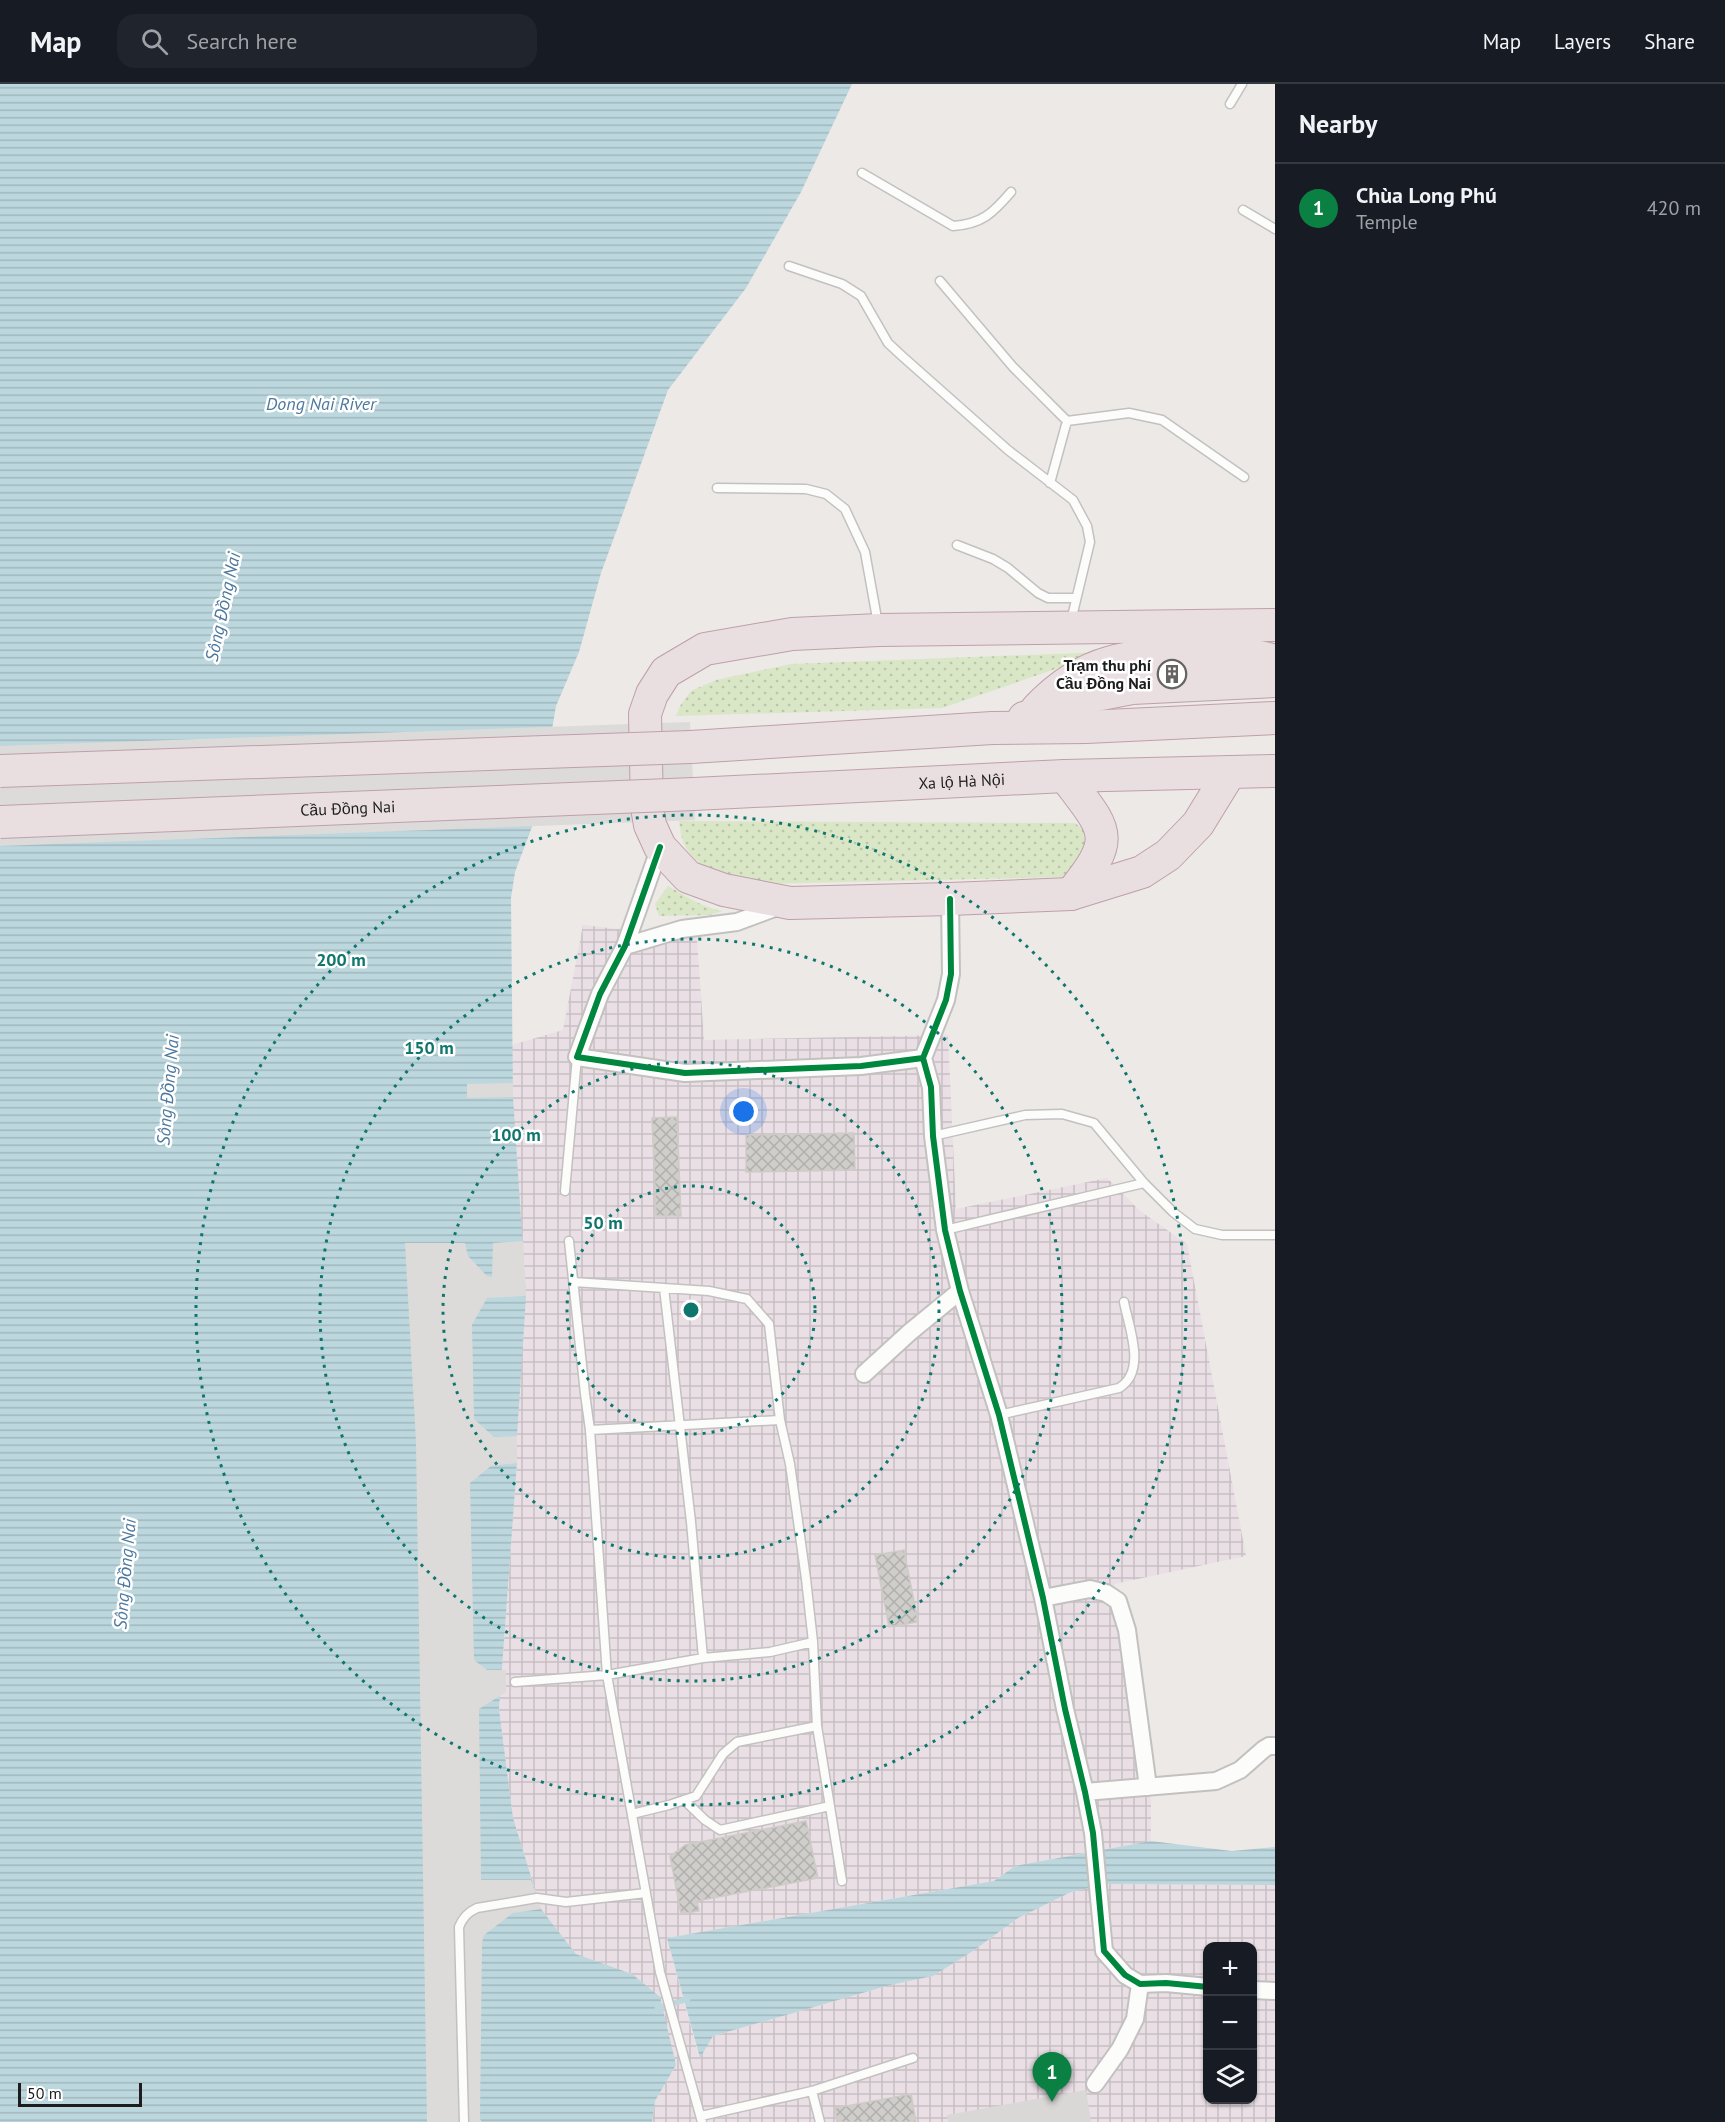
<!DOCTYPE html>
<meta charset="utf-8">
<style>
:root{--surface:#171b24;--page:#20242c;--text:#f1f3f6;--muted:#9ea1a6;--line:#363941;--accent:#0b8043}
body{margin:0;font-family:"PT Sans",sans-serif;background:var(--page);color:var(--text)}
.controls{position:absolute;right:18px;bottom:18px;display:grid;overflow:hidden;border-radius:12px;box-shadow:0 2px 4px #0004}
.controls button{width:54px;height:54px;display:grid;place-items:center;padding:0;border:0;border-bottom:2px solid var(--line);background:var(--surface);color:var(--text);font:30px sans-serif}
.scale{position:absolute;left:18px;bottom:15px;width:124px;box-sizing:border-box;padding-left:6px;border:3px solid #1d1d1d;border-top:0;font-size:16px;line-height:21px;white-space:nowrap;color:#1d1d1d;-webkit-text-stroke:4px #fff;paint-order:stroke}
.you{position:absolute;left:744px;top:1028px;width:21px;height:21px;margin:-15px;border:4px solid #fff;border-radius:50%;background:#1a73e8;box-shadow:0 0 0 9px #1a73e833}
.badge{display:grid;place-items:center;width:39px;height:39px;border-radius:50%;background:var(--accent);color:#fff;font-size:20px;font-weight:700}
.pin{position:absolute;translate:-50% -50px;filter:drop-shadow(0 2px 3px #0008)}
.pin::after{content:'';position:absolute;top:32px;width:21px;height:18px;background:inherit;clip-path:polygon(0 0,100% 0,50% 100%)}
.list{margin:0;padding:0;list-style:none}
h2{display:flex;justify-content:space-between;align-items:center;height:78px;margin:0;padding:0 24px;font-size:26px}
h2 small{font-size:20px;font-weight:400;color:var(--muted)}
.list li{display:grid;grid-template-columns:39px 1fr auto;gap:18px;align-items:center;box-sizing:border-box;height:90px;padding:0 24px;border-top:2px solid var(--line)}
.list b{display:block;font-size:22px;white-space:nowrap}
.list p{margin:0;font-size:20px;white-space:nowrap;color:var(--muted)}
.list em{font-size:20px;font-style:normal;color:var(--muted)}
.icon{flex:none;width:33px;height:33px;fill:none;stroke:currentColor;stroke-width:2;stroke-linecap:round;stroke-linejoin:round}
.map{position:relative;flex:none;width:1275px;height:2038px;overflow:hidden}
header{display:flex;align-items:center;gap:36px;box-sizing:border-box;height:84px;padding:0 30px;background:var(--surface);border-bottom:2px solid var(--line)}
header strong{font-size:28px}
nav{display:flex;gap:33px;margin-inline-start:auto;font-size:21px}
.search{width:420px;height:54px;background:var(--page);display:flex;align-items:center;gap:15px;box-sizing:border-box;padding:0 21px;border-radius:18px;color:var(--muted);font-size:22px}
main{display:flex}
aside{flex:1;background:var(--surface)}
.map>svg:first-child{display:block}
.industrial{fill:url(#industrial-grid);fill-rule:evenodd}
.religious{fill:#dad8d7}
.grass{fill:url(#grass-dots)}
.water{fill:url(#water-rules)}
.pier{fill:#dcdbda}
.lines{fill:none;stroke-linecap:round;stroke-linejoin:round}
.stream{stroke:#bcd7dd;stroke-width:5}
.building{fill:url(#building-cross-hatch);stroke:#cfcbc7;stroke-width:1.5}
.lane-casing{stroke:#c3c1c0;stroke-width:11}
.street-casing{stroke:#c3c1c0;stroke-width:20}
.highway-casing{stroke:#bf9faa;stroke-width:34}
.lane{stroke:#fcfcfb;stroke-width:8}
.street{stroke:#fcfcfb;stroke-width:16}
.highway{stroke:#e9dfe1;stroke-width:32}
.highway-bridge-casing{stroke:#bf9faa;stroke-width:34;stroke-linecap:butt}
.highway-bridge{stroke:#e9dfe1;stroke-width:32}
.cycleway-casing{stroke:#fff;stroke-width:10}
.cycleway{stroke:#00873e;stroke-width:6}
.ring{fill:none;stroke:#0f766e;stroke-width:3;stroke-dasharray:3 6}
.labels{text-anchor:middle;stroke-width:5;stroke-linejoin:round;paint-order:stroke}
.poi-label{font-size:16px;font-weight:bold;fill:#1d1d1d;stroke:#fff;text-anchor:end}
.street-label{font-size:16px;fill:#1d1d1d;stroke:#fff}
.water-label{font-size:18px;font-style:italic;fill:#4d799f;stroke:#fff}
.centre{fill:#0f766e;stroke:#fff;stroke-width:3}
.ring-label{font-size:18px;text-anchor:middle;font-weight:bold;fill:#0f766e;stroke:#fff;stroke-width:5;stroke-linejoin:round;paint-order:stroke}
</style>
<header>
<strong>Map</strong>
<div class="search"><svg class="icon" aria-label="search" viewBox="0 0 24 24"><circle cx="10" cy="10" r="6"/><path d="M15 15l6 6"/></svg>Search here</div>
<nav><a>Map</a><a>Layers</a><a>Share</a></nav>
</header>
<main>
<div class="map">
<svg width="1275" height="2038" viewBox="0 0 1275 2038">
<defs>
<pattern id="industrial-grid" width="8" height="8" patternUnits="userSpaceOnUse" patternTransform="scale(1.5)"><rect width="8" height="8" fill="#e9dfe5"/><path d="M0 4h8M4 0v8" fill="none" stroke="#c7bfc4"/></pattern>
<pattern id="grass-dots" width="8" height="8" patternUnits="userSpaceOnUse" patternTransform="scale(1.5)"><rect width="8" height="8" fill="#d9e7c7"/><path d="M2 2h.1M6 6h.1" fill="none" stroke="#bac6aa" stroke-width="1.8" stroke-linecap="round"/></pattern>
<pattern id="water-rules" width="6" height="5" patternUnits="userSpaceOnUse" patternTransform="scale(1.5)"><rect width="6" height="5" fill="#bcd7dd"/><path d="M0 2.5h6" fill="none" stroke="#a1b8bd"/></pattern>
<pattern id="building-cross-hatch" width="8" height="8" patternUnits="userSpaceOnUse" patternTransform="scale(1.5)"><rect width="8" height="8" fill="#d0cecb"/><path d="M0 0l8 8M0 8l8-8" fill="none" stroke="#b2b0ae"/></pattern>
</defs>
<rect width="100%" height="100%" fill="#ece9e6"/>
<path class="industrial" d="M583,841L697,854L704,956L948,951L956,1125L1107,1094L1140,1127L1187,1160L1246,1472L1114,1500L1151,1712V1757L1015,1782L994,1797L667,1854L699,1973L713,1952L890,1901L933,1892L973,1867L1018,1834L1070,1808L1108,1800L1275,1801V2038H652L655,2017L676,1981L632,1890L576,1870L541,1825L513,1734L499,1625L517,1379L512,961L563,946ZM1208,1862H1252V2016H1208Z"/>
<path class="religious" d="M1086,2006L1091,2038H948L947,2031Z"/>
<path class="grass" d="M1105,568L942,624L676,632L680,622L691,607L716,596L791,580Z
M679,737L1075,739L1088,750L1090,760L1066,793L762,800C734,794 697,789 684,760C681,753 680,744 679,737Z
M668,802C686,812 703,824 723,827L709,831L659,832L655,820Z"/>
<path class="water" d="M0,0H852L801,108L746,204L668,306L601,489L579,568L556,622L538,727L515,788L511,814L513,1013L526,1212L517,1352V1379L499,1625L513,1734L541,1825L576,1870L632,1890L660,1913L676,1981L655,2017L652,2038H0Z
M1151,1757L1232,1767L1275,1763V1801L1108,1800L1071,1808L1018,1834L973,1867L933,1892L890,1901L713,1952L700,1974L667,1854L994,1797L1015,1782Z"/>
<path class="pier" d="M690,638L695,736L0,762V662Z
M513,999V1013L467,1014V1000Z
M523,1157L526,1212L487,1214L472,1241L474,1335L494,1353L517,1352V1379L491,1382L470,1399L474,1576L487,1586H506V1608L479,1625L481,1796H531L541,1825L513,1829L484,1851L482,1859L480,2035L482,2038H427L416,1358L405,1159H465L468,1172L487,1192L492,1193L493,1159Z"/>
<g class="lines">
<path class="stream" d="M657,1924L688,1915"/>
</g>
<path class="building" d="M677,1033L681,1132H656L652,1034Z
M854,1049L855,1086L746,1088V1051Z
M904,1466L918,1538L889,1543L875,1471Z
M806,1737L818,1794L697,1817L699,1827L681,1830L670,1772L680,1765L685,1761Z
M911,2010L916,2038H837L835,2024Z"/>
<g class="lines">
<g class="lane-casing">
<path id="lane" d="M1230,20L1242,0
M862,89L953,142C982,140 993,129 1011,108
M1243,126L1275,145
M789,182L842,200L861,212L888,259L902,272L1008,366L1073,416L1087,442L1090,458L1071,537
M940,197L1013,283L1067,337L1050,399
M1067,337L1129,329L1162,336L1244,393
M717,404L806,405L826,410L845,425L865,468L878,540
M957,461L993,475L1008,484L1038,509L1048,514H1076
M933,1052L1025,1031L1062,1030L1094,1039L1144,1099L1173,1128L1195,1145L1222,1151H1275
M565,1107L577,973
M945,1146L1144,1099
M569,1157L585,1310L590,1346L607,1591L660,1888L702,2038
M574,1198L709,1207L747,1215L769,1240L780,1336L790,1380L806,1495L813,1558L817,1642L842,1797
M664,1204L691,1438L703,1574
M999,1331L1119,1304C1147,1287 1129,1244 1124,1218
M590,1346L780,1336
M515,1598L607,1591L703,1574L770,1568L813,1558
M684,1716L705,1736L720,1746L830,1722
M632,1730L669,1721L696,1712L723,1670L737,1658L817,1642
M812,2007L913,1974
M701,2032L812,2007L820,2038
M464,2038L459,1843C463,1833 468,1828 477,1824L537,1814L566,1818L646,1809"/>
</g>
<g class="street-casing">
<path id="street" d="M660,763L625,862L600,910L577,973L685,989L861,982L923,974
M950,815L951,890L946,916L923,974L931,1003L933,1052L945,1146L960,1207L999,1331L1043,1514L1065,1625L1085,1708L1093,1749L1104,1867L1125,1891L1140,1900L1166,1899L1208,1903
M625,862L682,845L737,838L780,822
M864,1290L910,1248L960,1207
M1043,1514L1090,1505L1106,1509L1118,1517L1127,1546L1148,1703
M1085,1708L1216,1697L1240,1686L1264,1665L1269,1662H1275
M1252,1906L1275,1907
M1095,2000L1120,1965L1135,1935L1140,1900"/>
</g>
<g class="highway-casing">
<g id="highway">
<path d="M1037,625C1086,573 1130,571 1197,570C1224,570 1250,569 1275,577"/>
<path d="M1024,634L1096,611L1132,604L1275,597"/>
<path d="M691,663L992,644L1086,643L1275,634"/>
<path d="M1230,688L1198,740L1168,771L1142,788L1071,810L950,815L790,819L724,806L688,793L660,763L650,741L647,723L645,630L652,610L666,588L705,565L792,550L879,546L1275,541"/>
<path d="M1065,692C1107,748 1118,752 1071,810"/>
<path id="s1" d="M694,710L1065,692L1275,687"/>
</g>
</g>
<use href="#lane" class="lane"/>
<use href="#street" class="street"/>
<use href="#highway" class="highway"/>
<g class="highway-bridge-casing">
<g id="highway-bridge">
<path d="M0,687L691,663"/>
<path id="s2" d="M0,738L694,710"/>
</g>
</g>
<use href="#highway-bridge" class="highway-bridge"/>
<g class="cycleway-casing">
<path id="cycleway" d="M660,763L625,862L600,910L577,973L685,989L861,982L923,974
M950,815L951,890L946,916L923,974L931,1003L933,1052L945,1146L960,1207L999,1331L1043,1514L1065,1625L1085,1708L1093,1749L1104,1867L1125,1891L1140,1900L1166,1899L1208,1903"/>
</g>
<use href="#cycleway" class="cycleway"/>
</g>
<g class="ring">
<circle cx="691" cy="1226" r="124"/>
<circle cx="691" cy="1226" r="248"/>
<circle cx="691" cy="1226" r="371"/>
<circle cx="691" cy="1226" r="495"/>
</g>
<defs>
<g id="building-ring" transform="scale(1.5)"><circle r="9.5" fill="#fff" stroke="#656463" stroke-width="1.5"/><path d="M-4-6H4V6H1V3H-1V6H-4ZM-2.5-4.3h1.7v1.8h-1.7ZM.8-4.3h1.7v1.8H.8ZM-2.5-1h1.7V.8h-1.7ZM.8-1h1.7V.8H.8Z" fill="#656463"/></g>
</defs>
<g fill-rule="evenodd">
<use href="#building-ring" x="1172" y="590"/>
</g>
<g class="labels">
<g class="poi-label">
<text x="1151" y="587">Trạm thu phí<tspan x="1151" dy="18">Cầu Đồng Nai</tspan></text>
</g>
<g class="street-label">
<text dy="6" stroke="none"><textPath href="#s1" startOffset="268">Xa lộ Hà Nội</textPath></text>
<text dy="6" stroke="none"><textPath href="#s2" startOffset="348">Cầu Đồng Nai</textPath></text>
</g>
<g class="water-label">
<text x="321" y="326">Dong Nai River</text>
<text transform="translate(223 523) rotate(-78)" y="6">Sông Đồng Nai</text>
<text transform="translate(168 1006) rotate(-85)" y="6">Sông Đồng Nai</text>
<text transform="translate(125 1490) rotate(-85)" y="6">Sông Đồng Nai</text>
</g>
</g>
<circle cx="691" cy="1226" r="9" class="centre"/>
<g class="ring-label">
<text x="341" y="882">200 m</text>
<text x="429" y="970">150 m</text>
<text x="516" y="1057">100 m</text>
<text x="603" y="1145">50 m</text>
</g>
</svg>
<div class="controls">
<button>+</button>
<button>−</button>
<button><svg class="icon" aria-label="layers" viewBox="0 0 24 24"><path d="M12 4l9 5-9 5-9-5zM3 14l9 5 9-5"/></svg></button>
</div>
<div class="scale">50 m</div>
<div class="you"></div>
<div class="pin badge" style="left:1052px;top:2018px">1</div>
</div>
<aside>
<h2>Nearby<small></small></h2>
<ul class="list">
<li><span class="badge">1</span><div><b>Chùa Long Phú</b><p>Temple</p></div><em>420 m</em></li>
</ul>
</aside>
</main>
